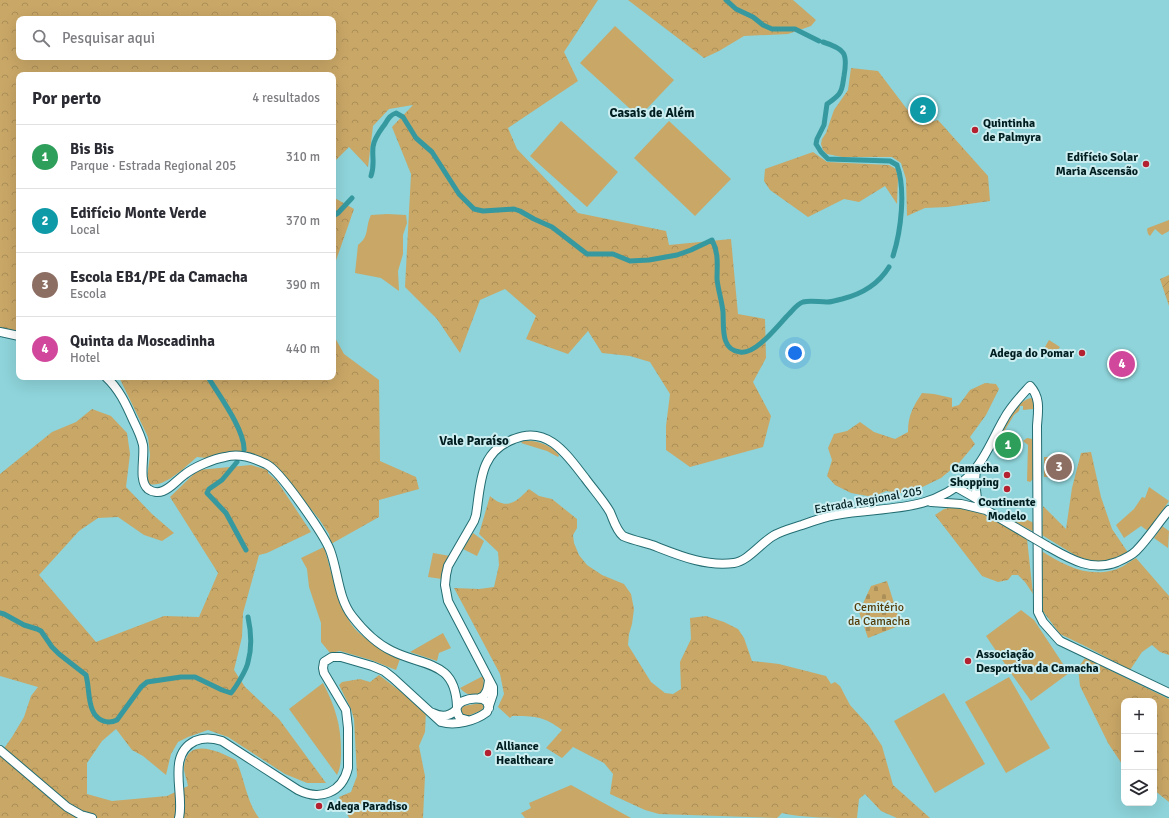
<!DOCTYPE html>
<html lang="pt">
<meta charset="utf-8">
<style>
:root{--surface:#fff;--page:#f2f2f3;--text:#2b2b33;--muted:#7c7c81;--line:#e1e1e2;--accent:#b42231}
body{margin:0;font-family:Signika,sans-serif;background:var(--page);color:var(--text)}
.controls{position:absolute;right:12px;bottom:12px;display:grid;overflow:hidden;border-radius:8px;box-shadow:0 4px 16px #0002}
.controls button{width:36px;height:36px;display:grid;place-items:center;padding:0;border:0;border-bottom:1px solid var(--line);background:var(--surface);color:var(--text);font:20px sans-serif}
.you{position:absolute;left:795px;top:353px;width:14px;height:14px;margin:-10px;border:3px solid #fff;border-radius:50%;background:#1a73e8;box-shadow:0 0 0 6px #1a73e833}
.badge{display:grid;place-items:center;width:26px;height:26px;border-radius:50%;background:var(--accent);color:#fff;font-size:13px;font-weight:700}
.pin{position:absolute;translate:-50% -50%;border:2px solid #fff;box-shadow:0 1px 4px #0006}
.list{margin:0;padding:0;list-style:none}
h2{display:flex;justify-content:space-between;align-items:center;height:52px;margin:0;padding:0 16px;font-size:17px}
h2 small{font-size:13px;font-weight:400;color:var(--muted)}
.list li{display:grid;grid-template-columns:26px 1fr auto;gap:12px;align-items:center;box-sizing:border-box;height:64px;padding:0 16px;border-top:1px solid var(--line)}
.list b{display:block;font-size:15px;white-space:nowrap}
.list p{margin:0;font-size:13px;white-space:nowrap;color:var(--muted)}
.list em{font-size:13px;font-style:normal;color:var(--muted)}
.icon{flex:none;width:22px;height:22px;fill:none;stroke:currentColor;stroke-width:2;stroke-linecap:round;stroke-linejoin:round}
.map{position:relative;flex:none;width:1169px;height:818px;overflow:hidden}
.search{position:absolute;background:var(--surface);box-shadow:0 4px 16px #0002;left:16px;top:16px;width:320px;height:44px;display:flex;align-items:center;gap:10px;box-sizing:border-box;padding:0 14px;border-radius:8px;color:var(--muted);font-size:15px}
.panel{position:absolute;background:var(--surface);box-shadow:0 4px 16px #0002;left:16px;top:72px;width:320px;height:308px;border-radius:8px}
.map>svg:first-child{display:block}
.green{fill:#c9a767}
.forest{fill:url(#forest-crowns);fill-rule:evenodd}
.cemetery{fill:url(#cemetery-stones)}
.garden{fill:url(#garden-furrows)}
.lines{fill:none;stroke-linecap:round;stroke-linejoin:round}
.canal{stroke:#3699a0;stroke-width:5}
.major-casing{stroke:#236d72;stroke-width:10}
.major{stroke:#fff;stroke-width:8}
.major-bridge-casing{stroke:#236d72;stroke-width:10;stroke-linecap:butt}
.major-bridge{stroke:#fff;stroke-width:8}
.poi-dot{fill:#b42231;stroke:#cceef1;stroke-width:1.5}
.labels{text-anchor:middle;stroke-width:4;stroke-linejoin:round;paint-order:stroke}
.poi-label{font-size:12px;font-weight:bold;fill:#001d1f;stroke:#cceef1;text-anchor:start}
.street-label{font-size:12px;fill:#001d1f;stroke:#cceef1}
.park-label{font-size:12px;fill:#543c08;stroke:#cceef1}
.neighbourhood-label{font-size:13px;font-weight:bold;fill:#001d1f;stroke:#cceef1}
</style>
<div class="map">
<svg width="1169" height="818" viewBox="0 0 1169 818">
<defs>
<pattern id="forest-crowns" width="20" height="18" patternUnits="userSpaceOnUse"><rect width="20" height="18" fill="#c9a767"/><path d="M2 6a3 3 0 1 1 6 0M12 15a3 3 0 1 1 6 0" fill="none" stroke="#ab8f59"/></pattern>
<pattern id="cemetery-stones" width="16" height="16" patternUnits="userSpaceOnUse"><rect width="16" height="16" fill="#c9a767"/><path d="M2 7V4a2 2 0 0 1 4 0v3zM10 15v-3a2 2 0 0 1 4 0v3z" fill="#ab8f59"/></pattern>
<pattern id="garden-furrows" width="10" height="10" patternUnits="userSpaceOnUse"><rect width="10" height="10" fill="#c9a767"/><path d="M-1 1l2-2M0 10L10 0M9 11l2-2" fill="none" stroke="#ab8f59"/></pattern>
</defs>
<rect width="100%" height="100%" fill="#8ed4da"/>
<path class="green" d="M615,26L674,80L639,117L580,63Z
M561,121L618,172L587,207L530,156Z
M669,121L731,179L695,216L634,158Z
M387,214L406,215L407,223L403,235V254L398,271L399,291L381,278L355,273L358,245C370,236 365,227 371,215Z
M1169,220V231L1162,235L1155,229L1150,236L1148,234L1147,229L1148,228Z
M1049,340L1060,347L1051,358L1043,355L1042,352Z
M1031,398L1034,399L1033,409L1023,410V406H1020L1019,411L1014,415L1005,430L1006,432V433L1002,431C1009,420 1017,401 1031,398Z
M1027,438L1033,439V479L1030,482L1027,481L1028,445L1023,441Z
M532,441C544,443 551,446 559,455L558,457L547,451L521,443L523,441Z
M1044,457H1059V476L1044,477Z
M1149,487L1169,501L1148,531L1141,526L1124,538L1116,525L1134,509L1142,497L1145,498Z
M1017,515L1036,524V533L1013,521Z
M1162,526L1169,531L1168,548L1154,538Z
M473,533L484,541L477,556L463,549Z
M324,547C331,570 341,617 358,632C371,644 386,650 400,659L396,670L371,660L340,651L330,653L321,642V623L309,587L307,569L301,558Z
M433,553L450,556L442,579L428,577Z
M1021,610L1034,620L1069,673L1031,701L1013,676L986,636Z
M443,633L451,648L439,653L437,661L410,652Z
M483,676L484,685L481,693C472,697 466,695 460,688Z
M1009,677L1050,748L1006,773L965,702Z
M323,683C335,706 341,725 341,751C341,759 341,767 337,775L289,709Z
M944,693L985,764L935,793L894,721Z
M481,703L484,706L482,710L468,716L462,714L461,710L463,706Z
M571,785L631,818H525L521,813L531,808L529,803Z"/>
<path class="forest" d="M0,0H598L564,52L578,81L508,128L517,149L578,213L666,231L669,245L731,239L738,314L765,319L766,358L753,382L771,416L763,447L690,467L666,450V426L670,394L650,362L630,356L602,353L588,331L568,354L526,339L536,316L505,289L480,300L460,353L437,319L405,287L411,174L392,127L413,105L389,109L373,126L368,167L349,147L333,163V75H19V332L0,329ZM19,19H333V57H19Z
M628,0H793L816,20L811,26L788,34L744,36L719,51L704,58Z
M851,68L878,71L919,125L938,120L988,176L990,201L947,207L925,208L907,216L906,179L901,163L892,157H842L827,154L823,150L821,144L822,139L826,133L834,110L848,90Z
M813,152L827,162L889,165L896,169L898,178L897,204L885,186L859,202L844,199L808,217L770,190L764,181L765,169Z
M333,197L354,209L333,269Z
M333,334L344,354L379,380L380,461L416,477L419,489L379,500V517L331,544L329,534L319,519L275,465L242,455L216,459L197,457C186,466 162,491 147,483V478L150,455L148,437L119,377H333Z
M985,383L996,384L999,389L986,415L970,437L975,444L959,463L941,478L908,494L886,491L873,497L851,493L835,485L827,476L832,460L828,448L834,434L847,431L860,422L874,432L895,439L908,432C908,415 913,407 922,393L934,394L952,398V407L959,405L970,390Z
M92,409L111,416L127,433L130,454L126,487L152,514L174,533L162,541L144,535L118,517L98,518L79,531L39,575L96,642L164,616L199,617L218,573L170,497L198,470L251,465L268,470V473L277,481L311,532L267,553L259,555L243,613L242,637L234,670L245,687L279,719L326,783H307L285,774L228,737L208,730L188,737L178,742L171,754L166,775L143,756L132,750L116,729L102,741L87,763V794L112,801L167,796L188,786C187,780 184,773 184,768C186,735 220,752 236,760C244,777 247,803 259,818H0V754L12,737L24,717L31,696L38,687L0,676V474L52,432L76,422Z
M1091,452L1101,497L1112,529L1129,554L1100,563L1078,557L1042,535L1043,506L1066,529L1072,488L1081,453Z
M529,489L539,496L552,499L577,519V528L573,535L574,543L579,555L587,565L602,575L624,584L631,594L634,609L632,624L629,634L628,645L651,682L665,693L673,694L681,689L680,662L691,639L690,618L706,616L724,622L738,629L744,638L752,661L779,664L826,676L831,684L835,682L840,686L850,705L869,726L882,746L893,785L930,818H897L881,811L865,794L859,799L857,818C834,818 803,818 782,813L777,818L659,814L645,810L610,794L613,774L604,763L573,747L562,758L546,748L562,730C544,716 534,716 512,716L510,718L498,707L504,694L500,674L454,588L479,589L494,587L499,565L498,552L479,534L490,496C507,511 516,502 529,489Z
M958,506C983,510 1006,527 1027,539L1033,594L1025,582L1018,575H1012L1008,580L998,582L982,576L935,515L944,509Z
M1040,550C1062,564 1086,578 1114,570C1122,568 1129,562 1136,558L1169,596V655L1160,652L1152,645L1142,652L1130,670L1087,647L1060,634L1042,610Z
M1085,658L1169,699V802L1154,790V701H1124V767L1108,743L1080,686L1078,668Z
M379,675L426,711L425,732L419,746L425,776L423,818H349L339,797L351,792L357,776L354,719L351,709L339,685L342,682L360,679L370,682Z"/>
<path class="cemetery" d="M887,581L901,625L868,638L859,612L871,586Z"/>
<path class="garden" d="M1169,275V306L1160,279Z"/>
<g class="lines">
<path class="canal" d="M726,0L736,9L753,17L763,25L772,29H795L819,41
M823,42C845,49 848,53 844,76C843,81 843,89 839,94C836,98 831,101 827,104L824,125L817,139L816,144L821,152L828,159L890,161L897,165C906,190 901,231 893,256
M371,176C375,165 372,158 373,147C374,138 380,131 385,124C388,119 390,115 396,113L403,117L416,138L432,152L459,194L474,209L483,211L514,209L520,211L534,219L552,227L587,254H613L630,261L649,260L677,255L691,250L712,240C719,253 717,265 717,279C718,290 722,301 723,312C724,326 720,350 740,352C756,355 778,325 789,314C793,310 797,304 803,302C810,300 819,302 827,302C832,302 837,300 842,299C862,294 878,285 889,267
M333,216L338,213L352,198
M208,377C218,394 245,430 244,450
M237,462L222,480L209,489L207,493L226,513L246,550
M0,613L4,614L24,625L37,629L41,631L52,647L59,654L86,675C89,686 88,699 92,709C96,720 107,725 117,720L141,687L147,682L181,677H195L222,690L231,693C236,687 247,669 248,662C252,648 251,631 248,617"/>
<g class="major-casing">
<path id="major" d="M0,332L19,336
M106,377C119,389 126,404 133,420C137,428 141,436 143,445C145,457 138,481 148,489C152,492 158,493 163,491C171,488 177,480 184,475C194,467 213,459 225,457C239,453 254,458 266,464C280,470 324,535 330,550C338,571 338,598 352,616C362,629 377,644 392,651C424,667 455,660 457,706
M976,468L975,481L977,499
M956,487L977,499L986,510L1030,536
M931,502L961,504L986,510
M1047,546C1070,559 1091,572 1117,562C1124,559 1131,556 1136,551C1148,539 1158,523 1169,510
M480,698C487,695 488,688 489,680
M433,713C441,717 449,717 456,710
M467,720L460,718C448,701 471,697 483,699L487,702L489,708
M0,750L67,807L81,815L92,818
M179,818C185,794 166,755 195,741C204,737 213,738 222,741L298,790C320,801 342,793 348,768V728L346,710L324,673L323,668L324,662L332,657H341L372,666L384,671L393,678L441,722C456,726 475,721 487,712L493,694V687L448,601L445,585L446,575L448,566L474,521L476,515C481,483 479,452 514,439C548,425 567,455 585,478C593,489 603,500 610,512C614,521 616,530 623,536C632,540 642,542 652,545C678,555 705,567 734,563C748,561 761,543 773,536C781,531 793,528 802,525C813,521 824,517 836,515C883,506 929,514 967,478C984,462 993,438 1004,419C1011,406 1021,396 1030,386C1041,398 1038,411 1037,426L1038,612L1043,622L1060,641L1169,693"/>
</g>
<use href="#major" class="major"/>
<g class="major-bridge-casing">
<path id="major-bridge" d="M1030,536L1047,546"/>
</g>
<use href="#major-bridge" class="major-bridge"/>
</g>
<g class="poi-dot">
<circle cx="975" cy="130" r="4"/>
<circle cx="1146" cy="164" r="4"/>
<circle cx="1082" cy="353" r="4"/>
<circle cx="1007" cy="475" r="4"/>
<circle cx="1007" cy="489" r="4"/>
<circle cx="968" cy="661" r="4"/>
<circle cx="488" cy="753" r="4"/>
<circle cx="319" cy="806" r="4"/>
</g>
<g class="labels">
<g class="poi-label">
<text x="983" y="127">Quintinha<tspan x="983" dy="14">de Palmyra</tspan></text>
<text x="1138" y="161" text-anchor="end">Edifício Solar<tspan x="1138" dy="14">Maria Ascensão</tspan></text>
<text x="1074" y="357" text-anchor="end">Adega do Pomar</text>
<text x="999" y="472" text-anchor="end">Camacha<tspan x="999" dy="14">Shopping</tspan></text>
<text x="1007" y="506" text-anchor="middle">Continente<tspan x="1007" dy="14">Modelo</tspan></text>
<text x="976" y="658">Associação<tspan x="976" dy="14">Desportiva da Camacha</tspan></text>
<text x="496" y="750">Alliance<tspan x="496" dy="14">Healthcare</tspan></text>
<text x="327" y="810">Adega Paradiso</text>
</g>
<g class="street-label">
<text transform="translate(868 500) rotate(-10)" y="4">Estrada Regional 205</text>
</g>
<g class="park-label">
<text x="879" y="611">Cemitério<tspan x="879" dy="14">da Camacha</tspan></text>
</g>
<g class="neighbourhood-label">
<text x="652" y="117">Casais de Além</text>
<text x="474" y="445">Vale Paraíso</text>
</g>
</g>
</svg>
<div class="controls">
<button>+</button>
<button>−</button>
<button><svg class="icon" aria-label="layers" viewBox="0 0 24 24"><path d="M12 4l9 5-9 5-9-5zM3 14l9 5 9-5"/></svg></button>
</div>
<div class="you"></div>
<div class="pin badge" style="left:1008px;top:445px;background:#2e9e5b">1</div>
<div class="pin badge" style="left:923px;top:110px;background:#0f9aa8">2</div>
<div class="pin badge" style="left:1059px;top:467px;background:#8d6e63">3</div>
<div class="pin badge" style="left:1122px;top:364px;background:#d1479c">4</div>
<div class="search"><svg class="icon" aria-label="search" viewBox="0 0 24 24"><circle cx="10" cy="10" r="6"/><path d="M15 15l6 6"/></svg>Pesquisar aqui</div>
<section class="panel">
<h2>Por perto<small>4 resultados</small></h2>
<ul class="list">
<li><span class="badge" style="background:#2e9e5b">1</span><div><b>Bis Bis</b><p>Parque · Estrada Regional 205</p></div><em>310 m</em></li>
<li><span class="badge" style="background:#0f9aa8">2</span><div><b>Edifício Monte Verde</b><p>Local</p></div><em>370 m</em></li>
<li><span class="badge" style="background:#8d6e63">3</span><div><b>Escola EB1/PE da Camacha</b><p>Escola</p></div><em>390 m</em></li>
<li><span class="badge" style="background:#d1479c">4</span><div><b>Quinta da Moscadinha</b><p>Hotel</p></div><em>440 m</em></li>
</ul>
</section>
</div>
